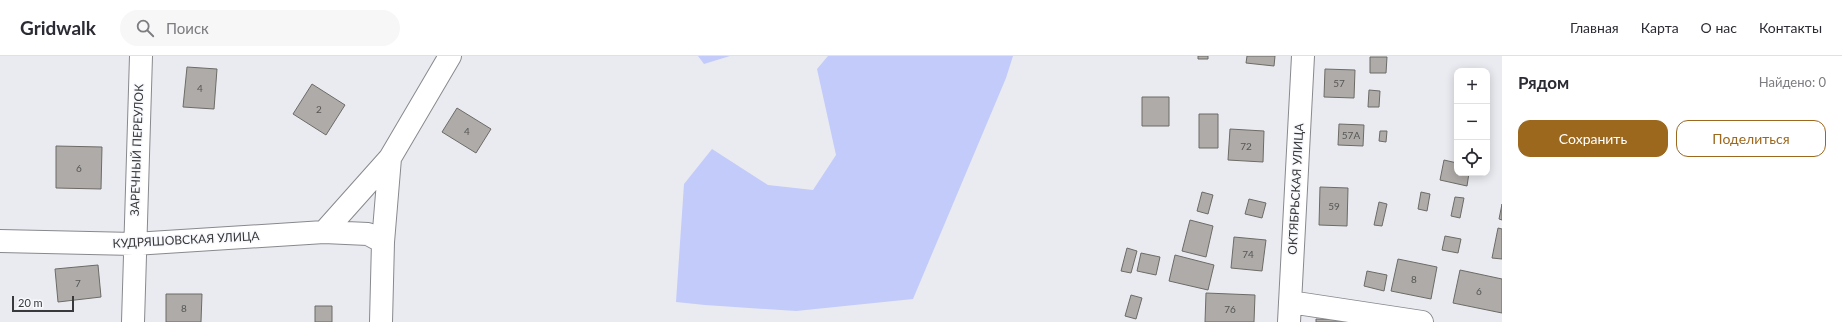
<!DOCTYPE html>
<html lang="ru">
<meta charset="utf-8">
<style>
:root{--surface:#fff;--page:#f7f7f7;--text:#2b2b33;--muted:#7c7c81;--line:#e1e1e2;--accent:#9b681d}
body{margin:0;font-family:Lato,sans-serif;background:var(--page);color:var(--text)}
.controls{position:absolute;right:12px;top:12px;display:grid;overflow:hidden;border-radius:8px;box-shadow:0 2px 10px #0003}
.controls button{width:36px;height:36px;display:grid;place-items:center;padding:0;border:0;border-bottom:1px solid var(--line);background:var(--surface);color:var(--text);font:20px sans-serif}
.scale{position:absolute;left:12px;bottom:10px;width:62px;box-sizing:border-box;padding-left:4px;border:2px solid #39393b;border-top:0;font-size:11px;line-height:14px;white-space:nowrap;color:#39393b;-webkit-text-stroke:3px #f8f9fd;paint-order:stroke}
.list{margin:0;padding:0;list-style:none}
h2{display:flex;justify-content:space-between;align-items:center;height:52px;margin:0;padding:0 16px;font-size:17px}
h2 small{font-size:13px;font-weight:400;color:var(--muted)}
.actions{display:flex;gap:8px;padding:12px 16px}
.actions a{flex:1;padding:9px 0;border:1px solid var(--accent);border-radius:12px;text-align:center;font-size:14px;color:var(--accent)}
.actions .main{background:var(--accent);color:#fff}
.icon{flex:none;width:22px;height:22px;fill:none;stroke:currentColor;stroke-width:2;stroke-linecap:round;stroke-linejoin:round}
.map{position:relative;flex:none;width:1502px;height:266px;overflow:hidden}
header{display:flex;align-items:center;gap:24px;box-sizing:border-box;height:56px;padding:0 20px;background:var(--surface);border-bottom:1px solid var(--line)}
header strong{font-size:19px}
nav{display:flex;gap:22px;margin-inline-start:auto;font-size:14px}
.search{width:280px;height:36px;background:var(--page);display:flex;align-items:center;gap:10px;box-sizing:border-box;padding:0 14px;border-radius:22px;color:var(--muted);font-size:15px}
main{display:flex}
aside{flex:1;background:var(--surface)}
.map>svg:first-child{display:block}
.green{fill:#c2cbfa}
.building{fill:#aeaba8;stroke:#6d6b67}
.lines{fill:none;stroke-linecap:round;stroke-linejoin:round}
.minor-casing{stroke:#88898d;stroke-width:24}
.minor{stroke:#fff;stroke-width:22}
.labels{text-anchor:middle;stroke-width:3;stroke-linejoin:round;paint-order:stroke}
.number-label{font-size:10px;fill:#565656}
.street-label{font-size:12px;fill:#39393b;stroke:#f8f9fd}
</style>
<header>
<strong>Gridwalk</strong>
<div class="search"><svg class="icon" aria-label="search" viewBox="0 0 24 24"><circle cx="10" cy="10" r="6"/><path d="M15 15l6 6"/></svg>Поиск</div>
<nav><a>Главная</a><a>Карта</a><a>О нас</a><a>Контакты</a></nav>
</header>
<main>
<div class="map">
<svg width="1502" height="266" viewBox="0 0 1502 266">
<rect width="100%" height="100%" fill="#eaebf0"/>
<path class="green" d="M698,0H730L704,8Z
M828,0H1013L1006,22L913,243L796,255L705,249L676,246L684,128L712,93L768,129L813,134L836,99L817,13Z"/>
<path class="building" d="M1198,0H1208V3H1198Z
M1247,0H1275L1274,10L1246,7Z
M1370,1H1387L1386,17H1370Z
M187,11L217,13L214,53L183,51Z
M1325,13L1355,14L1354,42L1324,41Z
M312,28L345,49L326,79L293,58Z
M1369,34L1380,35L1379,51H1368Z
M1142,41H1169V70H1142Z
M457,52L491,73L476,97L442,76Z
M1199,58H1218V92H1199Z
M1339,68L1364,69L1363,90L1338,89Z
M1230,73L1264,75L1263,106L1228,104Z
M1380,75H1387L1386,86L1379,85Z
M56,90L102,91L101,133L56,132Z
M1444,104L1457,107V117H1469L1467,130L1440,124Z
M1320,131L1348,132L1347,170L1319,169Z
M1202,136L1213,139L1208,158L1197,155Z
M1421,136L1430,138L1427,155L1418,153Z
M1455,141L1464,142L1460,162L1451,160Z
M1249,143L1266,147L1262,162L1245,158Z
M1379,146L1387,148L1382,170L1374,169Z
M1502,148V164L1499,163Z
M1190,164L1213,170L1206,201L1182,195Z
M1498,172L1502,173V203L1492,202Z
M1445,180L1461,183L1458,197L1442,194Z
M1234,181L1266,184L1262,215L1231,212Z
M1127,192L1137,195L1131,217L1121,215Z
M1141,197L1160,201L1156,219L1137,215Z
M1175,199L1214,209L1208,234L1169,225Z
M1398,203L1437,211L1431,243L1391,235Z
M98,209L101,241L58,246L55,213Z
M1460,214L1502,223V257L1453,247Z
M1367,215L1387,219L1384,235L1364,230Z
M1206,237L1255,239L1254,266H1205Z
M166,238H202L201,266H166Z
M1131,239L1142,242L1136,263L1125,260Z
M315,250H332V266H315Z
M1316,263L1346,264V266H1316Z"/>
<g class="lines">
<g class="minor-casing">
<path id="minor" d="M324,176L390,102L450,0
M0,185L134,188L324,176L368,178L383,186L381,266
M383,186L390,102
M1290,246L1422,266
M133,266L141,0
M1289,266L1303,0"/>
</g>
<use href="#minor" class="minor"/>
</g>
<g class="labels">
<g class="number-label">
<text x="1339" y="31">57</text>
<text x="200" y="36">4</text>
<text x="319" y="57">2</text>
<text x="467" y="79">4</text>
<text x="1351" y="83">57А</text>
<text x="1246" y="94">72</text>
<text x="79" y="116">6</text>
<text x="1334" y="154">59</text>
<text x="1248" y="202">74</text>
<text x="1414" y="227">8</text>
<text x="78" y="231">7</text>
<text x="1479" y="239">6</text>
<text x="184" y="256">8</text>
<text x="1230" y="257">76</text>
</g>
<g class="street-label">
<text transform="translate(137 94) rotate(-88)" y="4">ЗАРЕЧНЫЙ ПЕРЕУЛОК</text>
<text transform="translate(1296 133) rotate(-87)" y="4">ОКТЯБРЬСКАЯ УЛИЦА</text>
<text transform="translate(186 184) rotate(-3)" y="4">КУДРЯШОВСКАЯ УЛИЦА</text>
</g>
</g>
</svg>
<div class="controls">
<button>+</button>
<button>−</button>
<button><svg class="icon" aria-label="locate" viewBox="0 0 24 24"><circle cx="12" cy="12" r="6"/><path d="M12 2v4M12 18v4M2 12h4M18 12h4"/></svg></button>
</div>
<div class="scale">20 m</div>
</div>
<aside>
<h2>Рядом<small>Найдено: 0</small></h2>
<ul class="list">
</ul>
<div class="actions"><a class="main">Сохранить</a><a>Поделиться</a></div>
</aside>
</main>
